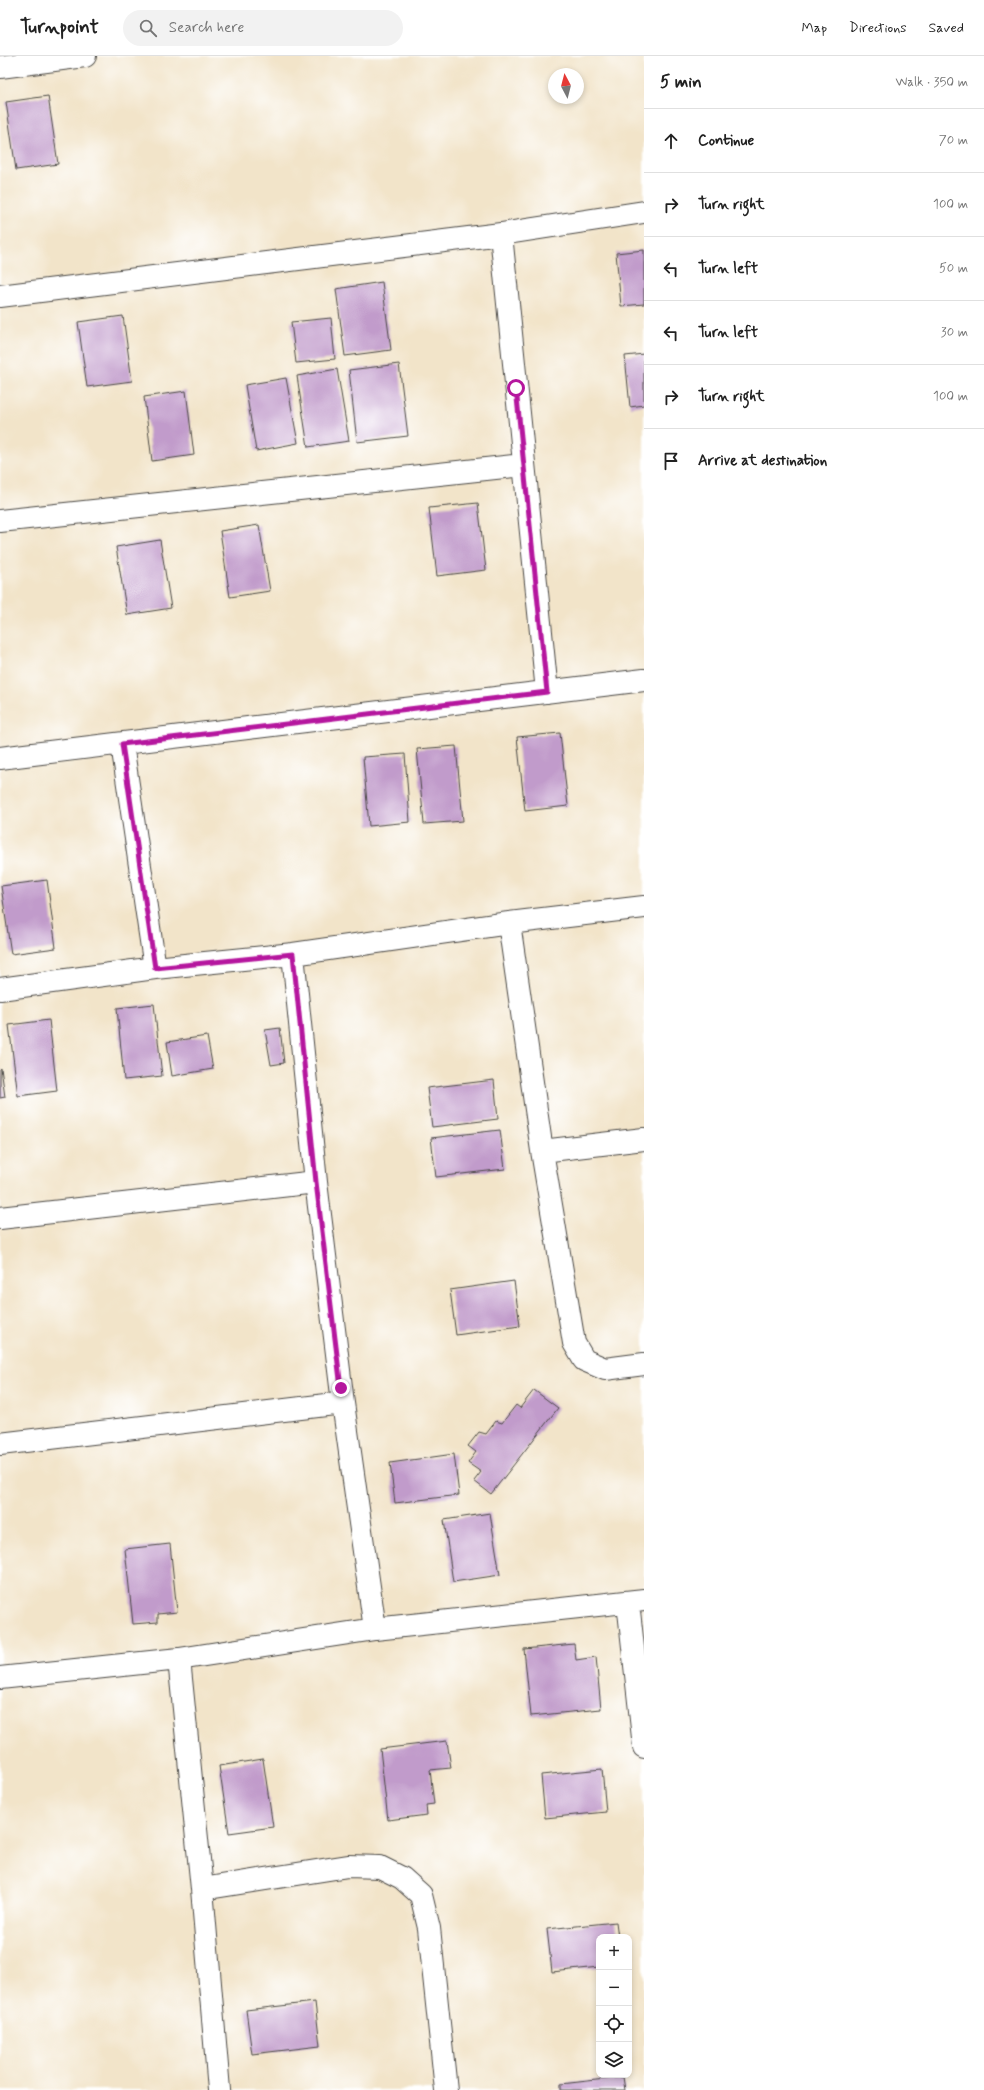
<!DOCTYPE html>
<meta charset="utf-8">
<style>
:root{--surface:#fff;--page:#f2f2f2;--text:#222;--muted:#767676;--line:#e0e0e0}
body{margin:0;font-family:Mynerve,sans-serif;background:var(--page);color:var(--text)}
.controls{position:absolute;right:12px;bottom:12px;display:grid;overflow:hidden;border-radius:8px;box-shadow:0 2px 6px #0003}
.controls button{width:36px;height:36px;display:grid;place-items:center;padding:0;border:0;border-bottom:1px solid var(--line);background:var(--surface);color:var(--text);font:20px sans-serif}
.compass{position:absolute;left:548px;top:12px;width:36px;height:36px;border-radius:50%;background:var(--surface);box-shadow:0 2px 6px #0003;rotate:353deg}
.stop{position:absolute;width:12px;height:12px;margin:-9px;border:3px solid #b5179e;border-radius:50%;background:#fff}
.stop.end{background:#b5179e;border-color:#fff;box-shadow:0 1px 4px #0008}
.list{margin:0;padding:0;list-style:none}
h2{display:flex;justify-content:space-between;align-items:center;height:52px;margin:0;padding:0 16px;font-size:17px}
h2 small{font-size:13px;font-weight:400;color:var(--muted)}
.list li{display:grid;grid-template-columns:26px 1fr auto;gap:12px;align-items:center;box-sizing:border-box;height:64px;padding:0 16px;border-top:1px solid var(--line)}
.list b{display:block;font-size:15px;white-space:nowrap}
.list em{font-size:13px;font-style:normal;color:var(--muted)}
.icon{flex:none;width:22px;height:22px;fill:none;stroke:currentColor;stroke-width:2;stroke-linecap:round;stroke-linejoin:round}
.map{position:relative;flex:none;width:644px;height:2034px;overflow:hidden}
header{display:flex;align-items:center;gap:24px;box-sizing:border-box;height:56px;padding:0 20px;background:var(--surface);border-bottom:1px solid var(--line)}
header strong{font-size:19px}
nav{display:flex;gap:22px;margin-inline-start:auto;font-size:14px}
.search{width:280px;height:36px;background:var(--page);display:flex;align-items:center;gap:10px;box-sizing:border-box;padding:0 14px;border-radius:22px;color:var(--muted);font-size:15px}
main{display:flex}
aside{flex:1;background:var(--surface)}
.map>svg:first-child{display:block}
.building{fill:#c19bcb}
.lines{fill:none;stroke-linecap:round;stroke-linejoin:round}
.minor-casing{stroke:#494743;stroke-width:24}
.minor{stroke:#fff;stroke-width:22}
.route{stroke:#b5179e;stroke-width:5}
</style>
<header>
<strong>Turnpoint</strong>
<div class="search"><svg class="icon" aria-label="search" viewBox="0 0 24 24"><circle cx="10" cy="10" r="6"/><path d="M15 15l6 6"/></svg>Search here</div>
<nav><a>Map</a><a>Directions</a><a>Saved</a></nav>
</header>
<main>
<div class="map">
<svg width="644" height="2034" viewBox="0 0 644 2034">
<rect width="100%" height="100%" fill="#fff"/>
<filter id="ink" filterUnits="userSpaceOnUse"><feTurbulence type="fractalNoise" baseFrequency=".025" numOctaves="2"/><feDisplacementMap in="SourceGraphic" scale="8" xChannelSelector="R" yChannelSelector="G"/><feConvolveMatrix kernelMatrix="1 2 1 2 8 2 1 2 1" color-interpolation-filters="sRGB"/></filter>
<filter id="wash" filterUnits="userSpaceOnUse"><feTurbulence type="fractalNoise" baseFrequency=".012" numOctaves="4" result="noise"/><feDisplacementMap in="SourceGraphic" scale="16" xChannelSelector="R" yChannelSelector="G"/><feGaussianBlur stdDeviation="0.9" result="paint"/><feColorMatrix in="noise" values="0 0 0 0 0 0 0 0 0 0 0 0 0 0 0 0 0 1.4 0 .05"/><feComposite in="paint" operator="in"/></filter>
<g filter="url(#wash)">
<rect width="100%" height="100%" fill="#f2e4c9"/>
<g id="blocks">
<path class="building" d="M48,40L58,108L16,114L6,46Z
M644,194V248L621,250L616,197Z
M382,226L391,294L345,300L336,233Z
M123,260L132,325L87,331L78,266Z
M331,262L335,303L296,307L291,266Z
M644,298V349L630,351L625,300Z
M399,308L408,380L357,386L349,314Z
M337,313L349,385L308,391L297,320Z
M286,322L298,387L256,395L245,329Z
M186,335L194,399L152,405L144,341Z
M478,447L486,514L437,520L429,452Z
M259,469L270,535L230,541L220,475Z
M160,484L171,552L127,559L116,491Z
M560,677L568,750L525,755L517,681Z
M456,690L463,765L424,768L417,693Z
M405,698L410,766L369,770L363,701Z
M47,824L56,892L11,898L1,830Z
M154,948L162,1020L124,1024L117,952Z
M49,964L57,1035L18,1040L9,969Z
M280,972L284,1007L271,1009L265,974Z
M207,980L213,1013L172,1020L167,986Z
M1,1012L5,1041L0,1042V1013Z
M494,1024L498,1063L432,1071L427,1032Z
M500,1074L505,1113L436,1121L431,1082Z
M514,1225L520,1270L456,1279L450,1234Z
M534,1334L558,1352L491,1438L474,1425L481,1416L468,1407L476,1396L468,1390L479,1376L486,1378L496,1365L502,1367L516,1349L520,1352Z
M454,1398L459,1439L395,1447L390,1407Z
M490,1457L500,1519L453,1526L444,1464Z
M170,1488L177,1556L158,1558V1566L133,1568L125,1493Z
M574,1588L576,1604L596,1601L601,1653L531,1660L524,1593Z
M447,1685L451,1712L430,1714L434,1748L426,1749L427,1759L388,1764L380,1693Z
M263,1703L273,1771L229,1777L219,1710Z
M602,1713L606,1756L545,1762L541,1719Z
M616,1866L618,1881H599V1911L552,1916L547,1873Z
M315,1946L320,1990L252,1998L246,1954Z
M623,2021L625,2034H561V2028Z"/>
</g>
</g>
<g filter="url(#ink)">
<use href="#blocks" fill-opacity="0" stroke="#494743" stroke-width="1"/>
<g class="lines">
<g class="minor-casing">
<path id="minor" d="M0,11L85,0
M501,178L547,636
M0,240L501,178L644,156
M0,465L523,409
M122,688L155,912
M0,702L644,624
M509,867L542,1095L574,1287L584,1304L605,1313L644,1308
M293,898L316,1126L343,1347L375,1573
M0,933L155,912L293,898L509,867L644,851
M542,1095L644,1083
M0,1162L316,1126
M0,1388L343,1347
M628,1546L644,1691
M179,1603L202,1833L219,2034
M0,1622L179,1603L375,1573L644,1544
M202,1833L348,1810L380,1811L402,1822L421,1839L429,1872L446,2034"/>
</g>
<use href="#minor" class="minor"/>
</g>
</g>
<g class="lines" filter="url(#ink)">
<path class="route" d="M341,1332L316,1126L293,898L155,912L122,688L547,636L516,332"/>
</g>
</svg>
<div class="controls">
<button>+</button>
<button>−</button>
<button><svg class="icon" aria-label="locate" viewBox="0 0 24 24"><circle cx="12" cy="12" r="6"/><path d="M12 2v4M12 18v4M2 12h4M18 12h4"/></svg></button>
<button><svg class="icon" aria-label="layers" viewBox="0 0 24 24"><path d="M12 4l9 5-9 5-9-5zM3 14l9 5 9-5"/></svg></button>
</div>
<svg class="compass" viewBox="-18 -18 36 36"><path d="M0-13l5 13h-10z" fill="#e53935"/><path d="M0 13l5-13h-10z" fill="#767676"/></svg>
<div class="stop" style="left:516px;top:332px"></div>
<div class="stop end" style="left:341px;top:1332px"></div>
</div>
<aside>
<h2>5 min<small>Walk · 350 m</small></h2>
<ul class="list">
<li><svg class="icon" aria-label="ahead" viewBox="0 0 24 24"><path d="M12 20V5M6 11l6-6 6 6"/></svg><div><b>Continue</b></div><em>70 m</em></li>
<li><svg class="icon" aria-label="right" viewBox="0 0 24 24"><path d="M7 20v-9h11M14 6l5 5-5 5"/></svg><div><b>Turn right</b></div><em>100 m</em></li>
<li><svg class="icon" aria-label="left" viewBox="0 0 24 24"><path d="M17 20v-9H6M10 6l-5 5 5 5"/></svg><div><b>Turn left</b></div><em>50 m</em></li>
<li><svg class="icon" aria-label="left" viewBox="0 0 24 24"><path d="M17 20v-9H6M10 6l-5 5 5 5"/></svg><div><b>Turn left</b></div><em>30 m</em></li>
<li><svg class="icon" aria-label="right" viewBox="0 0 24 24"><path d="M7 20v-9h11M14 6l5 5-5 5"/></svg><div><b>Turn right</b></div><em>100 m</em></li>
<li><svg class="icon" aria-label="arrive" viewBox="0 0 24 24"><path d="M6 21V4h12l-3 4 3 4H6"/></svg><div><b>Arrive at destination</b></div></li>
</ul>
</aside>
</main>
